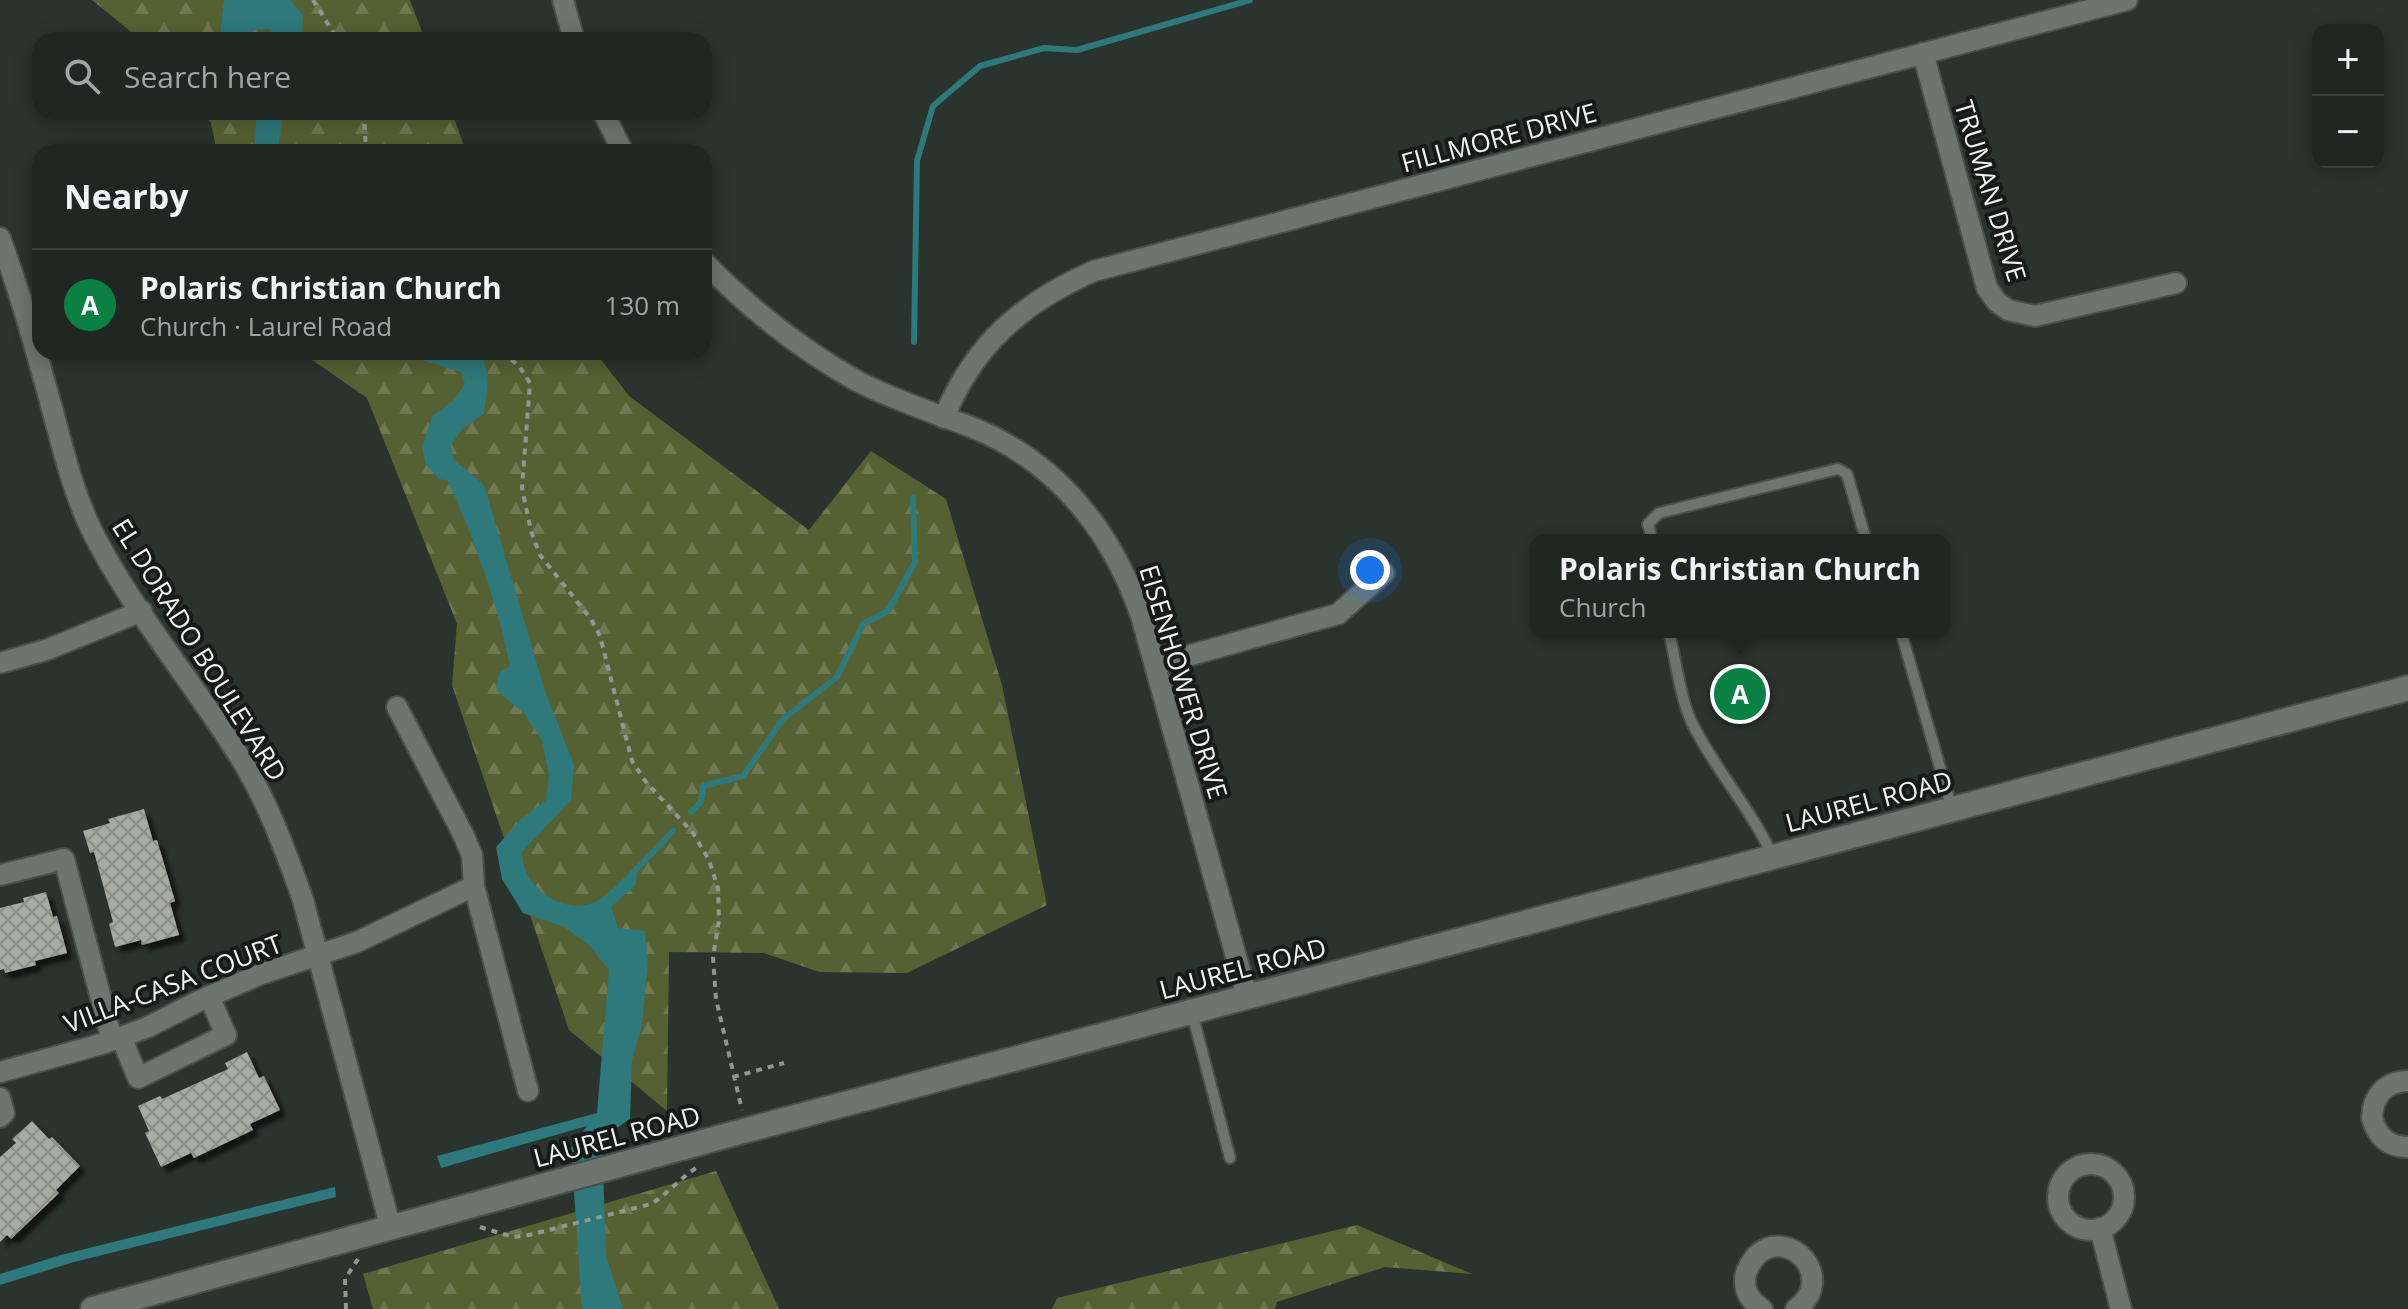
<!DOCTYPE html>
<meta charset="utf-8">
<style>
:root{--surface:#202622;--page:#2d322f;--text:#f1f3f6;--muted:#a2a5a5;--line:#3d4340;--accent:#0b8043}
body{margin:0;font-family:"Open Sans",sans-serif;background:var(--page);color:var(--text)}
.controls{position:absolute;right:24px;top:24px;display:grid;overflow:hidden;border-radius:16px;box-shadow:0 4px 20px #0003}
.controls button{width:72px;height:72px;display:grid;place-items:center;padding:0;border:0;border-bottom:2px solid var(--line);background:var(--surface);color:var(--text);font:40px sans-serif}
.you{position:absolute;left:1370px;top:570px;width:28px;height:28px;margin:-20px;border:6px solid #fff;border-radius:50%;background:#1a73e8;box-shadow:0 0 0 12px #1a73e833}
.badge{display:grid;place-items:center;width:52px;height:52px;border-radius:50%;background:var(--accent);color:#fff;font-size:26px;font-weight:700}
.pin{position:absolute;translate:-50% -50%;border:4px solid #fff;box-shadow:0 2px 8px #0006}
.popup{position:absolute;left:1530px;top:534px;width:420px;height:104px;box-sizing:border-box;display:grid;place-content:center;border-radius:16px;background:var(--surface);filter:drop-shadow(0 2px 6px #0005);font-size:26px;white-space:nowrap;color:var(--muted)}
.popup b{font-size:30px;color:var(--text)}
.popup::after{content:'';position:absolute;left:50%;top:100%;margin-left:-16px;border:16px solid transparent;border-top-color:var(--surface)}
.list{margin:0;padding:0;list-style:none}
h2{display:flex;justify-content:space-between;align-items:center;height:104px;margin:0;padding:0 32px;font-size:34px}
h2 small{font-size:26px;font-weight:400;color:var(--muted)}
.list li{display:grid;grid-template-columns:52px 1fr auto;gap:24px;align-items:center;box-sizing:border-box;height:112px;padding:0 32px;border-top:2px solid var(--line)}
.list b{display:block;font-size:30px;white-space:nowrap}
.list p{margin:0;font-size:26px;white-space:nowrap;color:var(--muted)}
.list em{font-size:26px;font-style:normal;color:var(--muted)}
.icon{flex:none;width:44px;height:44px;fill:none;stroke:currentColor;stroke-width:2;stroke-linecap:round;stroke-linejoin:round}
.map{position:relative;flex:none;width:2408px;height:1309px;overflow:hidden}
.search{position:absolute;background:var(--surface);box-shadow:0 4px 20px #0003;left:32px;top:32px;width:680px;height:88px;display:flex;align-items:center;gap:20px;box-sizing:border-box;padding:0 28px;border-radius:24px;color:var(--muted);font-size:30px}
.panel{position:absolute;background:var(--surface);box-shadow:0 4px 20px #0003;left:32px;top:144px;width:680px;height:216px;border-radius:24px}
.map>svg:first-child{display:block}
.forest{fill:url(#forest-firs)}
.water{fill:#2e797b}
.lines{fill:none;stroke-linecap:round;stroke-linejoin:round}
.stream{stroke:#2e797b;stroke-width:6}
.building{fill:url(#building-cross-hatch);filter:url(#shadow)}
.lane-casing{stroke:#494f4b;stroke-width:14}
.street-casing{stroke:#494f4b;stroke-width:24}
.secondary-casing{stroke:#494f4b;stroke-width:28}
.path{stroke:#919894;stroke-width:4;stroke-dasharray:6 6;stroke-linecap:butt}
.lane{stroke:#6c756f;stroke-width:10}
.street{stroke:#6c756f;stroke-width:20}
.secondary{stroke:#6c756f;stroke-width:24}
.labels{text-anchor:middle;stroke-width:8;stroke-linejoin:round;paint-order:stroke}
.street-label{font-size:26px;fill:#f0f5f2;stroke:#161a18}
</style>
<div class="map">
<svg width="2408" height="1309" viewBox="0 0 2408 1309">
<defs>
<pattern id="forest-firs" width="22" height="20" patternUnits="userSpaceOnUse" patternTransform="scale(2)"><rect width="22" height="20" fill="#566133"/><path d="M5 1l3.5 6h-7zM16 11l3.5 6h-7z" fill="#6f7851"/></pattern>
<pattern id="building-cross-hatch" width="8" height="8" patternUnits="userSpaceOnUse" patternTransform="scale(2)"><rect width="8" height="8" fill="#a5aca3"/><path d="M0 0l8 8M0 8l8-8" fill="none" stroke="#898f88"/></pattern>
<filter id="shadow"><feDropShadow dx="6" dy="6" stdDeviation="2" flood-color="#0009"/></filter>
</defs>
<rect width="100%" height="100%" fill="#2b332e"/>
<path class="forest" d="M92,0H410L425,40H141Z
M202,112H452L466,152H217L211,123Z
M301,352H595L629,396L809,530L871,451L946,499L1002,685L1047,905L907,973L819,972L764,953L669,952L667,1111L569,1030L452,685L457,624L367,398Z
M716,1171L779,1309H373L363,1274Z
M1357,1225L1472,1274L1385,1267L1277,1302L1275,1309H1052L1057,1298Z"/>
<path class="water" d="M224,0H290L303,15L302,40H281L268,29L254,30L246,40H223L220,34Z
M257,112H283L279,143L281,152H254Z
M395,352H477C493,370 487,391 484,414L463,428L451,445L454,460L484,485L545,691L574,765L571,800L522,852C521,885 560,915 593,903C605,899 626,875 637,866L636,885L611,907L618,928L645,931L648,962L642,1024L632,1060L630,1119L602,1138L606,1255L623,1309H582L571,1148L587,1126L441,1168L437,1156L597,1113L609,970L588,944L564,927L523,913L502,879L496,847L521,819L546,800L549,776L542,740L523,712L499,693L496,687L500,672L510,666C497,602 475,541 448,481L439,479L426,465L422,447L433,415L453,401L465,384L461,372Z
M335,1187L336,1197L74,1262L0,1285V1274L61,1255Z"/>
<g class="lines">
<path class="stream" d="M914,342L917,161L933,106L980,66L1044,48L1077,50L1250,0
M691,812L701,802L703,786L743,776L783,719L837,677L863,624L888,611L915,562L913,498
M631,875L673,831"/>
</g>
<path class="building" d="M144,809L153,841L157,840L175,901L170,903L179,935L142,945L141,940L115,947L109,924L113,922L94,852L90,853L83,831L110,823L108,819Z
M46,892L53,917L57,916L67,953L35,961L36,965L5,973L4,969L0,970V908L24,902L23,898Z
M247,1052L259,1078L264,1076L280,1110L250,1124L253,1130L194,1158L191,1153L161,1167L145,1133L149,1131L138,1106L160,1096L162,1099L228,1069L225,1063Z
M32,1121L49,1139L52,1137L80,1166L56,1190L59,1193L11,1239L7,1235L0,1242V1157L16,1143L12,1139Z"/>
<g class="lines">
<g class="lane-casing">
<path id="lane" d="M1652,540L1648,524L1659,513L1838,469L1847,474L1866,540
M1669,632C1676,660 1680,698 1692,723C1715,770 1751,808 1773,857
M1901,632L1952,809
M1192,1013L1230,1158"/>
</g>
<g class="street-casing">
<path id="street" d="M563,0L574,40
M1923,53L1987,288L1997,302L2008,310L2035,316L2176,283
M603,112L623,152
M0,238C21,295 37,354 53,412C64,453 74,495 93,533C131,608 191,680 236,751C266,797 285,849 303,900L391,1229
M704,262C750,309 800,349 857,381C895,401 936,413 976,429C1060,464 1114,535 1142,619L1247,996
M944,418C973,345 1023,302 1094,271L2127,0
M0,663L46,650L142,611
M1155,665L1338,614L1384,573
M397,707L463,834L472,855L474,886
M0,875L64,859L112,1040
M121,1037L138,1078L226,1035L209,996
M0,1072L105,1043L148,1027L201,1000L261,974L357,942L474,886L528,1091
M2408,1081C2385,1082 2373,1095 2372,1118C2377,1136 2388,1147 2408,1147
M0,1098L4,1113L0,1117
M2058 1197a33 33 0 1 1 66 0a33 33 0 1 1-66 0Z
M2100,1228L2121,1309
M1762,1309C1751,1302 1744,1291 1745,1278C1746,1269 1751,1262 1756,1256C1789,1224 1838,1279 1796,1309"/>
</g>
<g class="secondary-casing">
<path id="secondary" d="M93,1309L747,1130L2408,688"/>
</g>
<path class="path" d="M313,0L338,40
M364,112L366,152
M502,352L519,366L530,383L522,488L531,531L540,555L591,619L600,636L632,761L646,782L693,833L709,860L718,888L719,920L713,957L716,999L742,1110
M733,1077L784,1063
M480,1227L513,1237L529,1235L651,1204C669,1193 681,1177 699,1166
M346,1309L345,1279L358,1259"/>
<use href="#lane" class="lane"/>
<use href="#street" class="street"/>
<use href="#secondary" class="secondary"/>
</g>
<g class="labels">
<g class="street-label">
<text transform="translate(1499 138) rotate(-15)" y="9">FILLMORE DRIVE</text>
<text transform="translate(1990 191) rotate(73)" y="9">TRUMAN DRIVE</text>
<text transform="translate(199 650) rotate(58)" y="9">EL DORADO BOULEVARD</text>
<text transform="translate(1183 682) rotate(73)" y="9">EISENHOWER DRIVE</text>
<text transform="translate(1869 802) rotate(-15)" y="9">LAUREL ROAD</text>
<text transform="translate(1243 969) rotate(-15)" y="9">LAUREL ROAD</text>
<text transform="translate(173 984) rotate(-21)" y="9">VILLA-CASA COURT</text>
<text transform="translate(617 1137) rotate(-15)" y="9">LAUREL ROAD</text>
</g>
</g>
</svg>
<div class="controls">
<button>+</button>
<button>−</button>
</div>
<div class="you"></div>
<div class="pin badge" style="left:1740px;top:694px">A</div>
<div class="popup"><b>Polaris Christian Church</b>Church</div>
<div class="search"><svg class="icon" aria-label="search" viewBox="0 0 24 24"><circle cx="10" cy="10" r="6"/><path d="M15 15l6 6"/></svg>Search here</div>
<section class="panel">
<h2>Nearby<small></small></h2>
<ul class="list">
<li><span class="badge">A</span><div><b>Polaris Christian Church</b><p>Church · Laurel Road</p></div><em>130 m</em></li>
</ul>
</section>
</div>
